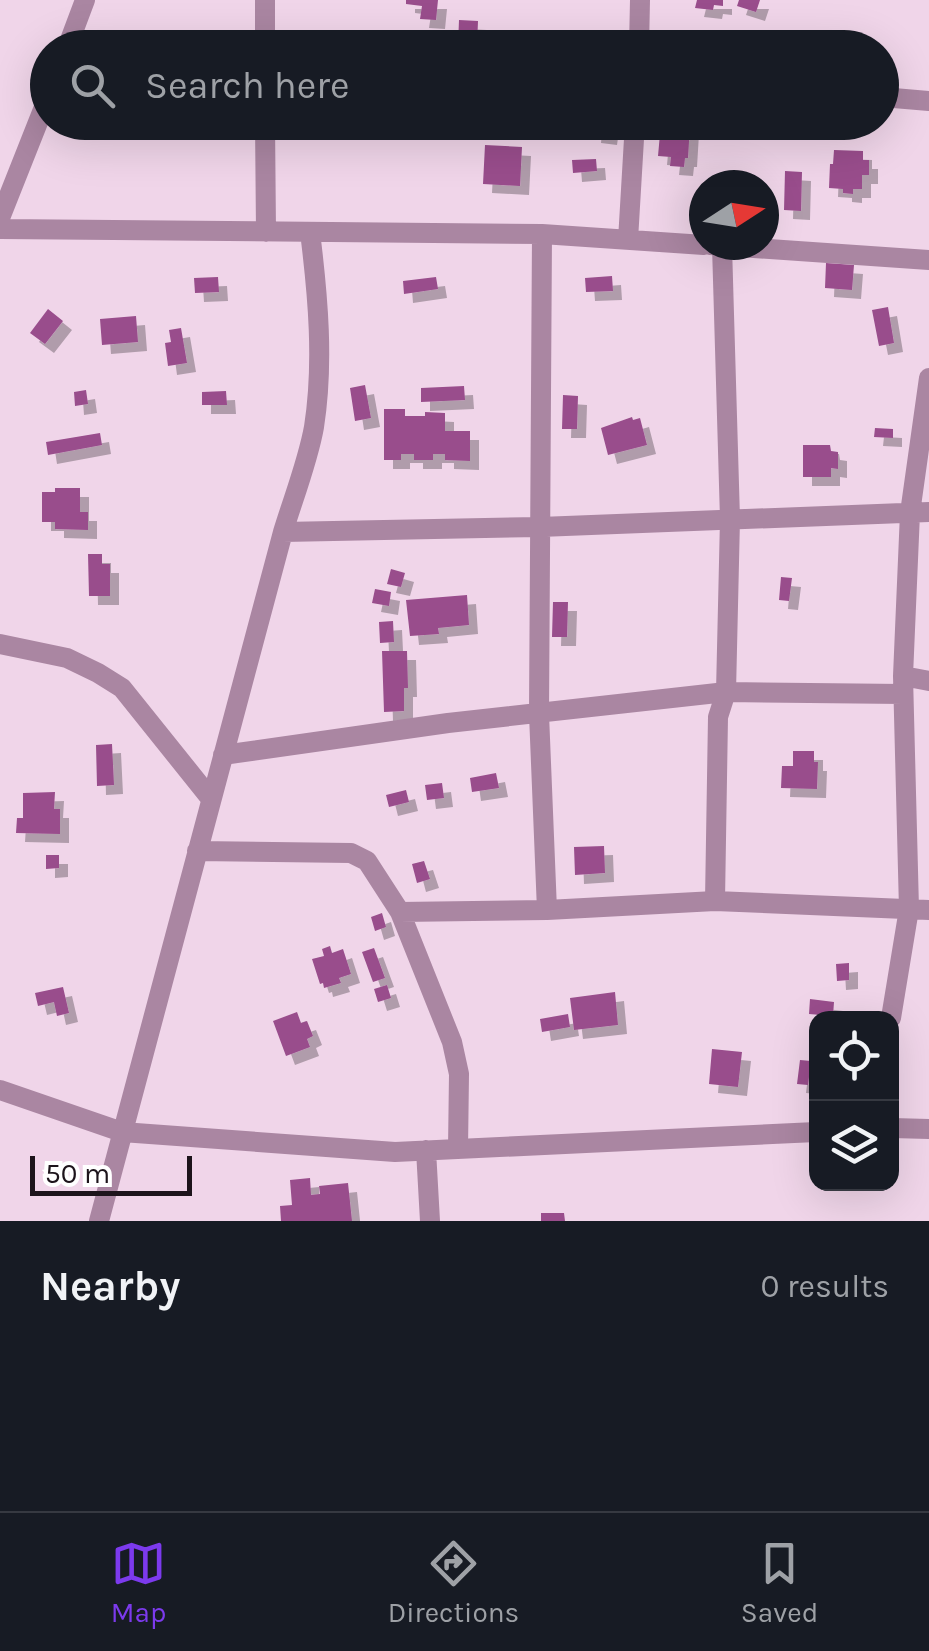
<!DOCTYPE html>
<style>
:root{--surface:#171b24;--page:#20242c;--text:#f1f3f6;--muted:#9ea1a6;--line:#363941;--accent:#7c3aed}
body{margin:0;font-family:Karla,sans-serif;background:var(--page);color:var(--text)}
.controls{position:absolute;right:30px;bottom:30px;display:grid;overflow:hidden;border-radius:20px;box-shadow:0 10px 40px #0002}
.controls button{width:90px;height:90px;display:grid;place-items:center;padding:0;border:0;border-bottom:2px solid var(--line);background:var(--surface);color:var(--text);font:50px sans-serif}
.compass{position:absolute;left:689px;top:170px;width:90px;height:90px;border-radius:50%;background:var(--surface);box-shadow:0 10px 40px #0002;rotate:78deg}
.scale{position:absolute;left:30px;bottom:25px;width:162px;box-sizing:border-box;padding-left:10px;border:5px solid #1d141b;border-top:0;font-size:28px;line-height:35px;white-space:nowrap;color:#1d141b;-webkit-text-stroke:8px #fff;paint-order:stroke}
.list{margin:0;padding:0;list-style:none}
h2{display:flex;justify-content:space-between;align-items:center;height:130px;margin:0;padding:0 40px;font-size:42px}
h2 small{font-size:32px;font-weight:400;color:var(--muted)}
.icon{flex:none;width:55px;height:55px;fill:none;stroke:currentColor;stroke-width:2;stroke-linecap:round;stroke-linejoin:round}
.map{position:relative;flex:none;width:929px;height:1221px;overflow:hidden}
.search{position:absolute;background:var(--surface);box-shadow:0 10px 40px #0002;left:30px;right:30px;top:30px;height:110px;display:flex;align-items:center;gap:25px;box-sizing:border-box;padding:0 35px;border-radius:55px;color:var(--muted);font-size:38px}
.sheet{height:290px;background:var(--surface)}
nav{display:flex;justify-content:space-around;align-items:center;box-sizing:border-box;height:140px;border-top:2px solid var(--line);background:var(--surface);font-size:28px;color:var(--muted)}
nav a{display:grid;justify-items:center;gap:5px}
nav .on{color:var(--accent)}
.map>svg:first-child{display:block}
.building{fill:#994d8c;filter:url(#shadow)}
.lines{fill:none;stroke-linecap:round;stroke-linejoin:round}
.minor{stroke:#aa86a2;stroke-width:20}
</style>
<div class="map">
<svg width="929" height="1221" viewBox="0 0 929 1221">
<defs>
<filter id="shadow"><feDropShadow dx="9" dy="9" stdDeviation="0" flood-color="#0004"/></filter>
</defs>
<rect width="100%" height="100%" fill="#f0d5e9"/>
<path class="building" d="M406,0H438L436,20L420,19L422,6L406,4Z
M697,0H723V6L714,5L713,10L695,8Z
M739,0H760L756,12L737,6Z
M459,20L478,21L477,46L458,45Z
M593,122H610L608,136L592,134Z
M661,123L690,125L688,158H685L684,167L670,166L671,157L658,156Z
M485,145L522,147L520,186L483,184Z
M834,150L863,151V160H869V175H862V189H853V194L843,193V189L829,188L830,164H833Z
M596,159L597,171L573,173L572,160Z
M785,171L802,172L801,211L784,210Z
M826,263L854,265L852,290L825,288Z
M612,276L613,291L586,292L585,278Z
M218,277L219,292L195,293L194,278Z
M436,277L438,289L404,294L403,281Z
M888,307L894,343L879,346L872,310Z
M48,309L63,321L45,344L30,333Z
M136,316L138,342L102,345L100,319Z
M181,328L187,363L168,366L165,343L171,342L169,330Z
M365,385L371,418L355,421L350,388Z
M464,386L465,400L421,402V388Z
M86,390L88,404L75,406L74,392Z
M226,391L227,405H202V392Z
M563,395L578,396L577,429H562Z
M384,409H405V416H425V412L445,413V431H470V461L445,460V454H433V460H414V454H401V460H384Z
M632,417L633,420L640,418L647,445L608,455L601,428Z
M875,428L893,429V438L874,437Z
M100,433L102,445L48,455L46,442Z
M803,445H830L831,451L838,452V469L831,468V477H803Z
M55,488H80V512H88V530L55,529V522H42V492H55Z
M88,554H102V564H110V596H89Z
M391,569L405,573L401,587L387,584Z
M781,577L792,578L789,601L779,600Z
M375,589L391,592L389,606L372,603Z
M467,595L469,625L438,628L439,634L410,636L406,600Z
M553,602H568L567,637H552Z
M393,621L394,642L380,643L379,622Z
M382,651H407L408,688H404V711L384,712Z
M112,744L114,785L97,786L96,745Z
M793,751H814V762H818L817,789L781,788L782,766H793Z
M496,773L499,788L472,792L470,778Z
M442,783L444,798L427,800L425,785Z
M406,790L409,802L389,807L386,795Z
M55,792L54,809H60V834L16,833L17,818H23V793Z
M604,846L605,873L575,875L574,847Z
M46,855H59V868L46,869Z
M424,861L430,879L417,883L412,864Z
M382,913L386,927L375,931L371,917Z
M330,946L332,953L343,949L351,974L339,978L341,983L324,988L323,983L320,984L312,959L324,956L322,949Z
M374,948L385,978L373,982L362,952Z
M849,963V980L837,981L836,964Z
M387,985L391,998L378,1002L374,989Z
M63,987L69,1013L57,1016L54,1002L38,1006L35,993Z
M615,992L618,1025L574,1030L570,998Z
M810,999L834,1002L833,1016L809,1014Z
M297,1012L301,1023L307,1021L313,1036L307,1039L310,1047L286,1056L273,1021Z
M568,1014L570,1027L542,1032L540,1019Z
M712,1049L742,1052L738,1087L709,1084Z
M800,1060L811,1061L808,1085L797,1084Z
M310,1178L311,1195L320,1194L319,1186L348,1183L352,1221H281L280,1206L292,1205L290,1180Z
M541,1213H564L565,1221H541Z"/>
<g class="lines">
<path class="minor" d="M67,48L85,0
M265,48V0
M639,48L640,0
M882,97L929,101
M265,122L266,232
M0,218L48,97
M0,229L542,234L704,245
M542,234L539,714L547,910
M628,240L635,122
M710,245L929,260
M283,532C293,499 308,461 314,427C324,363 318,296 310,232
M0,644L67,658L98,673L122,688L211,799
M903,676L929,681
M223,755L448,723L726,692L903,694
M197,851L351,853L367,861L400,912L452,1042L459,1074L458,1149
M715,901L718,717L726,692L730,519L722,246
M400,912L547,910L715,901L929,910
M891,1018L909,909L903,676L910,513L929,378
M0,1090L122,1132L395,1152L816,1132
M892,1128L929,1129
M426,1150L430,1221
M99,1221L283,532L540,527L929,512"/>
</g>
</svg>
<div class="controls">
<button><svg class="icon" aria-label="locate" viewBox="0 0 24 24"><circle cx="12" cy="12" r="6"/><path d="M12 2v4M12 18v4M2 12h4M18 12h4"/></svg></button>
<button><svg class="icon" aria-label="layers" viewBox="0 0 24 24"><path d="M12 4l9 5-9 5-9-5zM3 14l9 5 9-5"/></svg></button>
</div>
<svg class="compass" viewBox="-18 -18 36 36"><path d="M0-13l5 13h-10z" fill="#e53935"/><path d="M0 13l5-13h-10z" fill="#9ea1a6"/></svg>
<div class="scale">50 m</div>
<div class="search"><svg class="icon" aria-label="search" viewBox="0 0 24 24"><circle cx="10" cy="10" r="6"/><path d="M15 15l6 6"/></svg>Search here</div>
</div>
<section class="sheet">
<h2>Nearby<small>0 results</small></h2>
<ul class="list">
</ul>
</section>
<nav>
<a class="on"><svg class="icon" aria-label="map" viewBox="0 0 24 24"><path d="M3 6l6-2 6 2 6-2v14l-6 2-6-2-6 2zM9 4v14M15 6v14"/></svg>Map</a>
<a><svg class="icon" aria-label="directions" viewBox="0 0 24 24"><path d="M12 3l9 9-9 9-9-9zM9 14v-3h6M13 9l2 2-2 2"/></svg>Directions</a>
<a><svg class="icon" aria-label="saved" viewBox="0 0 24 24"><path d="M7 4h10v16l-5-4-5 4z"/></svg>Saved</a>
</nav>
